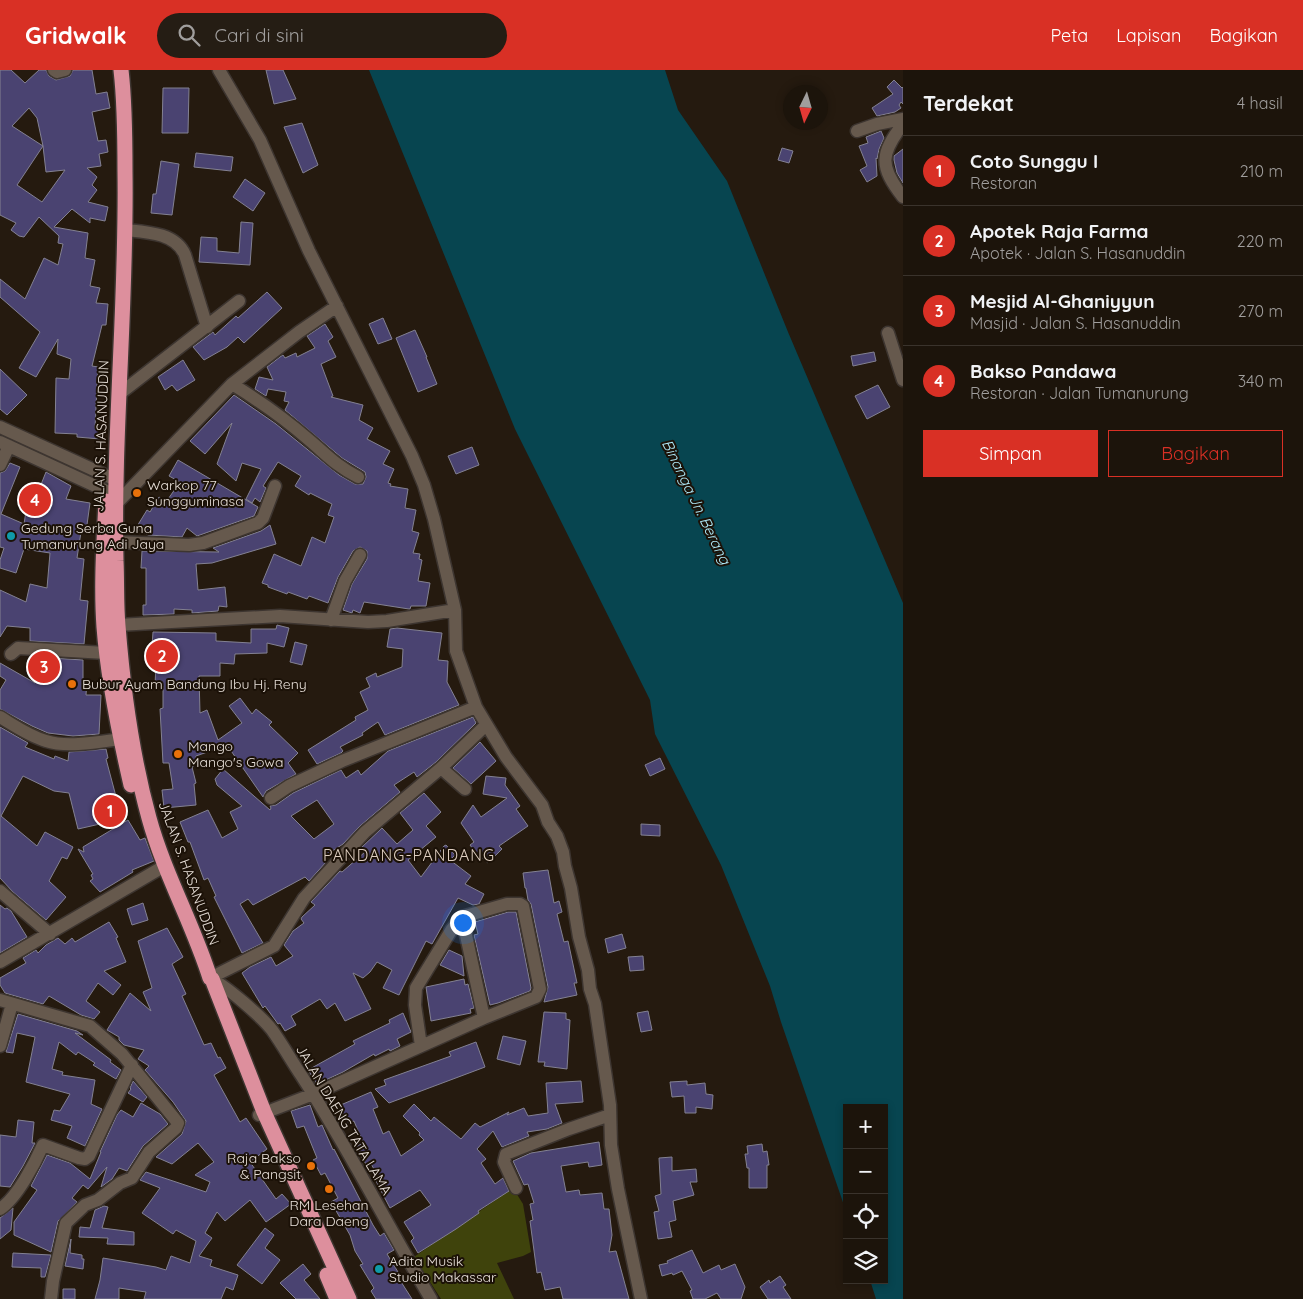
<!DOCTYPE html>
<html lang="id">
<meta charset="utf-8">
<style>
:root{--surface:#1c140b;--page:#251d14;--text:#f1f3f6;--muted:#a09e9d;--line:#3a332c;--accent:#d93025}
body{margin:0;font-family:Quicksand,sans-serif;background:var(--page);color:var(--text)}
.controls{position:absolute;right:15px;bottom:15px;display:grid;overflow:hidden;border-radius:0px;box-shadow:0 2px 8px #0003}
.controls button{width:45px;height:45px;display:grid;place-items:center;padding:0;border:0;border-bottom:1px solid var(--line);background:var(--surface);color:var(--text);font:25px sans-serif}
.compass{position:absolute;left:783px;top:15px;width:45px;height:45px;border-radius:50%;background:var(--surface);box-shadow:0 2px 8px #0003;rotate:185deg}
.you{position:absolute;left:462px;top:852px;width:18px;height:18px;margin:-12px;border:4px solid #fff;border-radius:50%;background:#1a73e8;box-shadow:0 0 0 8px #1a73e833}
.badge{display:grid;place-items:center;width:32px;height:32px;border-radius:50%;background:var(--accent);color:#fff;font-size:16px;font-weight:700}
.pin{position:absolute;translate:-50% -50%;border:2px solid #fff;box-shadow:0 1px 5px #0006}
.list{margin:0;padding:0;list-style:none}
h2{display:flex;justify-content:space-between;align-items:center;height:65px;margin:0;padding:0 20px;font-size:21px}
h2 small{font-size:16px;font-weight:400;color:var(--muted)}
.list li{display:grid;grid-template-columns:32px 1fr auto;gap:15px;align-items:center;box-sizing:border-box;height:70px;padding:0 20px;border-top:1px solid var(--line)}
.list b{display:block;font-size:19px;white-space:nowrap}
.list p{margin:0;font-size:16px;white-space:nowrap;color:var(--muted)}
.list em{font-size:16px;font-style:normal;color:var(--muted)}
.actions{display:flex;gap:10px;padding:15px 20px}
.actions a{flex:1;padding:11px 0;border:1px solid var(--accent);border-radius:0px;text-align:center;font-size:18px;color:var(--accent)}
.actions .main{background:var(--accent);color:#fff}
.icon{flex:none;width:28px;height:28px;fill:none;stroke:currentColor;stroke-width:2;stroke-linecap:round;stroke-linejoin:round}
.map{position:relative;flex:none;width:903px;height:1229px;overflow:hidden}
header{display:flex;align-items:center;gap:30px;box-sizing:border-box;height:70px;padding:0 25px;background:var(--accent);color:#fff}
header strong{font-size:24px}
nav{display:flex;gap:28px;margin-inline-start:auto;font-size:18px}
.search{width:350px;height:45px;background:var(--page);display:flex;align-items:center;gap:12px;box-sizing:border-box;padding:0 18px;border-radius:28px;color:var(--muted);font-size:19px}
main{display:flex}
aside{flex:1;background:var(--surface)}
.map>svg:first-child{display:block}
.green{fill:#3f430c}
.water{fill:#074550}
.building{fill:#4a4371;stroke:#838192;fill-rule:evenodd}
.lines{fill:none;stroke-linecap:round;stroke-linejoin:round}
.minor-casing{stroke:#3d3530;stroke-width:15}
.highway-casing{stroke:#3d3530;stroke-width:18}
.minor{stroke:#66594d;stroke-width:12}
.highway{stroke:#dd8f9d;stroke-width:15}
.food-dot{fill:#e8710a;stroke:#1b1107;stroke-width:2}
.culture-dot{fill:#0f9aa8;stroke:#1b1107;stroke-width:2}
.labels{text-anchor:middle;stroke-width:4;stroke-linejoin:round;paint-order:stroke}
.street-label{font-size:14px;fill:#e6ded7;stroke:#1b1107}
.poi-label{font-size:14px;fill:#e6ded7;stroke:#1b1107;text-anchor:start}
.water-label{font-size:15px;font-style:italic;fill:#aee9f8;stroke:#1b1107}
.quarter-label{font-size:16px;letter-spacing:1px;fill:#decec0;stroke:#1b1107}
</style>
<header>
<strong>Gridwalk</strong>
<div class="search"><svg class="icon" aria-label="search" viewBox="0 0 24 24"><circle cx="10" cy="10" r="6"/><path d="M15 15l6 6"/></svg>Cari di sini</div>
<nav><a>Peta</a><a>Lapisan</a><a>Bagikan</a></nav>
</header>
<main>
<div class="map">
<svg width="903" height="1229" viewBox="0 0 903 1229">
<rect width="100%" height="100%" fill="#251a0f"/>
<path class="green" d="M513,1118L523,1134L531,1182L523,1186L497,1193L514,1229H441L414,1187Z"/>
<path class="water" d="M369,0H665L678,40L727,111L788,262L903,533V1229H876L870,1210H884V1038H847V1144L781,952L770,916L721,795L655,664L650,630L515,359Z"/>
<path class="building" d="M0,0H11L25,13L39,0H46L49,6L56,10L70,6L73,0H92L96,24L107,22L110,38L92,42L98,71L106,70L108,82L99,84L101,96L87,98L97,107L92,115L97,120L88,132L108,137L105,151L90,148V153L72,139L54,157L88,163L85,188L95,190L90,216L100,218L96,233L108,234L106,255H102L92,296L98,297L95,358H101L100,369L77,367V364L55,363L56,308L69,309L71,289L57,284L58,269L36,307L19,298L40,262L0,227V209L25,229L44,188L58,195L63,174L58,173L59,166L39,147L24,167L19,166L11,160L16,153L0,145ZM29,38L37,48L43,76L46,102L65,100L42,132L17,115L43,76L12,56Z
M266,0H283L296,29L274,34Z
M894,10L902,18L903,17V34L901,32L899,35L901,38L895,42L877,46L872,38L893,24L887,17Z
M163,18H189L188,63H162Z
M302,53L318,95L303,103L284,57Z
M881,61L884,68L879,79L877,89L876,88L877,106L867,112L860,100L867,96L859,76L868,73L866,67Z
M782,78L793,81L789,93L778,90Z
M903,79V113L897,103L894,90V86Z
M196,83L233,87L231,101L194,97Z
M161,91L179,94L172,145L151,143L153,124H156Z
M245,109L265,123L253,141L233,127Z
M241,152L253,153L250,195L199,192L201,167L217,168V181L239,183Z
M267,222L282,238L244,273L238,267L227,277L204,290L193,277L213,262L215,265L236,246L238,248Z
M383,248L392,269L378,274L369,254Z
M325,254L333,267L328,271L336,287L321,294L333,326L331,327L363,335L359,350L373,358L367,369L390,381L383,394L394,399L388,413L391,414L390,416L408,419L405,438L416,440L412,461L419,463L413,483L420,484L419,489L422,490L418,511L430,513L426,536H411L410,539H409L364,532L360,543L353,540L352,543L343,540L352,514L367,489V481L360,477L353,481L338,507L328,533L309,526L307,529L288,522L287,524L268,517V515L262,513L274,484L301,496L312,467L325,473L334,447L328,445L332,434L310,423L309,425L295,416L301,406L278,392L263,416L266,418L260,432L255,428L252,433L246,429L261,399L242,393L236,411L217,394L232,353L205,384L190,371L234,325L276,354L339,405L355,414H363L366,407L365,402L342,388L285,340L289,332L284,331L286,322L268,319L266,326L255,319L259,307L273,310L267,297L280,287L283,285L285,288L296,283L297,287L315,278L307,266Z
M415,260L427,287H426L437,314L418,322L396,268Z
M874,282L876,291L853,296L851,286Z
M183,290L195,310L177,321L172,315L165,320L158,307Z
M0,299L27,325L7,345L0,339Z
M878,315L890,337L867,349L855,326Z
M472,377L479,395L456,404L448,386Z
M178,390L258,437L254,446L197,466L187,458L182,467L148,465L136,458L147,440L150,442L159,427L166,432L180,412L169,406Z
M10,393L20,397L1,444L24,454L30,416L40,417L46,402L71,416L66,429L90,433L86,462H81L77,488L84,489L80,530L88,531L84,574L30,571V558L7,556L0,567V520L26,532L30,514L47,518L50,483L24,479L16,503L0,498V490L4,478L0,477V403L5,401Z
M270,455L276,474L212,493L196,494L198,520L225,517L227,537L219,536L218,541L192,543V540L174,539V544L143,545V535H146V498H141L142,481L219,482L213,478L261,461Z
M277,555L289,558L284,577L267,573V583L235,584L234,594L220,593V606H199L200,643L207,640L218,670L242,653L229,636L240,628L252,644L256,639L272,652L269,655L298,683L288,693L296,704L266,721L263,727L227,675L196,686V690H194V696L192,697L196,713L194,714L196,735L164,738L162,720L173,719L169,693H163L160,639L163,638V616H155L156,593H154L155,576H152L153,562L216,563V571L251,573V559H276Z
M397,558L442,563L438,590L448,591L447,612L459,635L385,665L378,652L362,663L363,665L340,677L343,681L341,683L317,694L308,680L356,650L355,647L368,640L360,622L370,617L366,608L376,603L377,607L402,597L403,579L387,577L390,559Z
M295,572L307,575L302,595L290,592Z
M35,587L83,590V610H87L86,625H101L99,664L73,666L48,663L32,656L0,639V620L6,610L0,606V593L35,613Z
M473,647L476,653L436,692L417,707L414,702L394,715L400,722L360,756L343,774L328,784L329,786L325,789L327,791L309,811L305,807L253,835L248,829L240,834L263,873L242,883L214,827L216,826L208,808L204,810L190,772H188L180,752L208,740L222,768L238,759L230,742L242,736L217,715L215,709L223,699L270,740L271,738L270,736L276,735L293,723L341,700L346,708L358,700L361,705L388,681ZM317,730L334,754L314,769L291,746Z
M0,657L28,673L25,677L54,689L55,686L68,691L69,682L106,679L108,688L106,689L122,749L78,759L69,723L54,721L23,706L1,746L37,776L45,762L73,777L67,789L62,787L49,811L66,827L46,850L13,822L0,808Z
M480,672L496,691L471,714L453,698Z
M660,688L665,699L650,706L645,695Z
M486,706L506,708L505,715L520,736L516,739L528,756L499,776L502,779L488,793L475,782L470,775L474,772L461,753L473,735L481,747L507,728L483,724Z
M424,723L441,742L426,756L436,767L408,790L421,807L444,776L446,775L455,785L450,790L471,806L465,814L484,824L479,834L473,835L458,828L432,874L426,871L399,925L383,918L392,900L377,892L370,902L363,908L353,903L371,939L345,951L335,933L327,939L320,929L291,946L296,955L285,961L280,953L278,954L265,936L263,938L242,903L250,897L271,887L276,896L293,886L284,875L293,861L304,853L301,849L302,847L315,835L311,832L340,801L342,802L365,782L361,778L382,758L397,774L413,760L400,743Z
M128,750L140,770L145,768L154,791L132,800L133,802L100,822L90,811L93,809L91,805L93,804L78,779L84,782L83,777Z
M641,754L660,755V766L641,765Z
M548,800L554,833L559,831L562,842L557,844L564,872L568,871L577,913H574L577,925L544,932L548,917L531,834L528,830L526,818H525L523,803Z
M143,833L148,850L132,855L127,839Z
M0,835L5,839L7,838L11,841L27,867L0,883Z
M508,842H516L531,918L530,921L498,933L490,935L474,865L478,864L475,852Z
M109,852L118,867L116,868L126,892L104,901L121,915L113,925L98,913L86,931L100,942L94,949L81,945L49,926L43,934L5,923L0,915V908L26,893L23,888L36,880L38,883L46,875L58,868L65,874L72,868L75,872Z
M167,858L183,887L172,894L186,924L182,926L204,975L211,973L218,988L220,987L226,998L214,1005L240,1052L246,1048L267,1079L250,1092L276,1129L282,1124L291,1134L266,1152L250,1130L225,1151L217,1142L205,1163L212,1168L199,1186L212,1190L210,1196L238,1205L233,1220L226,1217L221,1229H144L146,1222L119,1218V1229H95L100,1210L103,1188L156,1197L166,1200L171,1186L190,1193L196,1171L176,1160L173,1164L142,1143L160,1118L140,1110L146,1102L206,1122L210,1112L195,1105L214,1092L198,1073L172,1094L156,1087L182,1064L186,1051L173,1032L145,1000L149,996L138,989L144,980L124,975L119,970V967L107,960L130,923L151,941L143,922L152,918L138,871Z
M622,864L626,878L608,883L605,869Z
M449,880L462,886L464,906L440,895Z
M643,886L644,900L630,901L628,887Z
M464,909L465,915L468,914L474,938L470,939L471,943L431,951L426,917Z
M648,941L652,960L641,962L637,943Z
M544,942L566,943V949L570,950L567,999L544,996L545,992H538Z
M403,943L411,962L397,969L400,976L390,981L389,979L375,986L374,984L343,1002L317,1014L308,1000L355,974L353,971L390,953L389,950Z
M18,944L77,961L83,965L75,963L111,990L110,992L121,1000L116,1009L93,995L95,993L78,982L76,985L59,972L52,999L63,1002L62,1005L95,1010L91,1034L102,1039L85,1076L67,1068L72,1056L51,1050L54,1040L60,1041L70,1024L26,1012L35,967L17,963L13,983L6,982Z
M503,966L526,971L520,995L497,989Z
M476,972L485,997L389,1033L375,1019L386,1015L384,1010L451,986L449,982Z
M133,1011L147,1027L143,1032L128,1023L131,1019L130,1018Z
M581,1011L583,1032L555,1034L562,1053L547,1059L527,1062L529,1066L502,1077L493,1061L477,1079L486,1089L481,1093L495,1114L503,1108L509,1121L478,1141L479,1143L456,1159L418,1183L411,1171L414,1168L404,1152L431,1135L420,1120L390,1138L376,1111L380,1109L371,1094L367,1096L356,1077L363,1073L354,1051L343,1055L336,1037L371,1022L378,1037L373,1039L383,1064L389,1061L401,1086L424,1070L419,1065L420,1063L403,1046L414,1034L431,1051L434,1047L461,1069L475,1053L480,1057L509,1042L507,1045L524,1038L528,1046L548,1043L546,1013Z
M687,1011V1015L705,1013L706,1024L713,1025L712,1039L696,1037V1043H685L684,1026L672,1027L670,1012Z
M141,1033L160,1044L168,1054L143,1076L127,1101L119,1098L112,1109L101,1117L107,1097L88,1119L83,1115L72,1128L77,1132L58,1151L51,1182L14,1165V1152L37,1120L31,1116L47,1085L70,1093L90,1109L101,1082H100L117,1045L121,1040L133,1047Z
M310,1035L318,1057L322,1055L333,1080L334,1079L373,1155L380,1166L384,1163L394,1180L387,1184L398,1202L396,1204L412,1229H376L371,1221L374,1218L360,1195L363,1194L355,1181L350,1165L331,1132L338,1128L325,1103L321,1105L313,1090L317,1088L304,1056L297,1058L291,1041Z
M18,1050L34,1052L32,1073H35L23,1096L10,1117L0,1116V1065L16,1067Z
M599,1072L602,1095L589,1097L588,1092L561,1096L566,1122L579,1120L580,1125L602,1123L604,1139H609L612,1165L609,1182L616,1181L629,1229H563L560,1217L545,1220L541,1202L537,1203L530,1151L533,1150L530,1134L534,1133L528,1114L524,1115L513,1091L531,1083Z
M762,1074L763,1082L767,1081L769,1095H767V1118H749V1098H747L745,1084H748L747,1076Z
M672,1087V1101L696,1099L697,1112H690L694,1125L673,1131L676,1150L669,1152L672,1167L658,1169L654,1142L659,1141L655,1126L661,1124L659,1088Z
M104,1136L108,1137L102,1158L134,1162V1175L107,1174L108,1168L79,1167L80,1157L90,1158L95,1140Z
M13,1138L11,1160L0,1169V1148Z
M265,1158L274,1165L265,1178L280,1190L262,1214L237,1195Z
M71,1169L70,1183L82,1185V1189H84L83,1199L65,1196Z
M692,1180L703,1203L719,1195L721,1200L735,1194L745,1217L741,1229H721L717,1223L705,1229H693L690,1221L692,1220L682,1201L673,1205L672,1203L662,1206L659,1195L668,1193L667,1191Z
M13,1183L51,1185L45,1207H41V1198L12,1197Z
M303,1194L311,1204L304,1210L320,1229H296L280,1213Z
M780,1206L786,1215L783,1217L791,1229H768L760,1217L769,1210L770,1213Z
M63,1219H75V1229H63Z"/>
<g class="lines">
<g class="minor-casing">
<path id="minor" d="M54,0L57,2L65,0
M219,0L260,70L309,181L412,386L424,415L434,449L455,540L456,581L476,637L506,687L542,735L548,752L557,766L563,782L565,796L571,818L579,867L588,900L590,919L595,934L610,1035L611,1075L618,1119L641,1229
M903,54C880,84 879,96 903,127
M857,61L877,54L903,49
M126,160C147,162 176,163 185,185L207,257
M888,263L903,310
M232,314C258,330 285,349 308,369C326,384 336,396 358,407
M118,325L239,231
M0,357L116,410
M0,372L115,425
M0,395L9,376
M115,435L232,314L299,262L337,236
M116,472L189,475L203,473L258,453L263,448L275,416
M331,550L345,511L360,485
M118,555L280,546L368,552L387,551L455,540
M11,584L18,578L106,583
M0,647C15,656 29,666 46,671C67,678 99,672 121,669
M441,698L465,719
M271,728L289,716L342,691L476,637
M0,821L50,864
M462,847L484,948
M0,892L161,798
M210,908L274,876L304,828L365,762L441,698L486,655
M211,909C224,914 263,948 272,960C282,974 291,990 301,1005C348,1077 387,1155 431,1229
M0,930L90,956L122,984L178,1053L176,1058L149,1082L132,1108L120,1113L98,1130L85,1135L66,1153L53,1211L51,1229
M0,976L12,934
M259,1045L316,1023L484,948L536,927L540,919L523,836L520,834H507L462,847L452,859L416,918L415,935L421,976
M516,1118L504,1092L506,1084L569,1059L610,1045
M0,1139C17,1128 35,1093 43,1075L79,1088L85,1089L89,1086L132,995"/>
</g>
<g class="highway-casing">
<path id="highway" d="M121,0C125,34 125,68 125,102C127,232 113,361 116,491C117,512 116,534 118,556C123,620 132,686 149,748C164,803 193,854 210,908L212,909L264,1042L349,1229
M106,431C104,473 101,515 104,557C108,610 119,663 131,715
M327,1205L337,1229"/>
</g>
<use href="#minor" class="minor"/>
<use href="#highway" class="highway"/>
</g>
<g class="food-dot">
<circle cx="137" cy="423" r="5"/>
<circle cx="72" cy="614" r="5"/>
<circle cx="178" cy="684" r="5"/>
<circle cx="311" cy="1096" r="5"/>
<circle cx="329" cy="1119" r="5"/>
</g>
<g class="culture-dot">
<circle cx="11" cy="466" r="5"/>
<circle cx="379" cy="1199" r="5"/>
</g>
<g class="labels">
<g class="street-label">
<text transform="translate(101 366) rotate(-88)" y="5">JALAN S. HASANUDDIN</text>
<text transform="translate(189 803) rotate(70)" y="5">JALAN S. HASANUDDIN</text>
<text transform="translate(344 1050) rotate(59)" y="5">JALAN DAENG TATA LAMA</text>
</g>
<g class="poi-label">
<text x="147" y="420">Warkop 77<tspan x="147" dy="16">Sungguminasa</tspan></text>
<text x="21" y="463">Gedung Serba Guna<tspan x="21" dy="16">Tumanurung Adi Jaya</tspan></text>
<text x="82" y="619">Bubur Ayam Bandung Ibu Hj. Reny</text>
<text x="188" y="681">Mango<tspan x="188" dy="16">Mango's Gowa</tspan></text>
<text x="301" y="1093" text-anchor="end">Raja Bakso<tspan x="301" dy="16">&amp; Pangsit</tspan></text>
<text x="329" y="1140" text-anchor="middle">RM Lesehan<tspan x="329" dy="16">Dara Daeng</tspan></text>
<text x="389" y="1196">Adita Musik<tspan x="389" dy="16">Studio Makassar</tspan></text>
</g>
<g class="water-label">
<text transform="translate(696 432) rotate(64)" y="5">Binanga Jn. Berang</text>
</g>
<g class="quarter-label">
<text x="409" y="791">PANDANG-PANDANG</text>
</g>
</g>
</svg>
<div class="controls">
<button>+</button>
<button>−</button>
<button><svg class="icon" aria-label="locate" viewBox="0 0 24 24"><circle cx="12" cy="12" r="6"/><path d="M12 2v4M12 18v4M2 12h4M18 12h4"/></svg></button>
<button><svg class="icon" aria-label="layers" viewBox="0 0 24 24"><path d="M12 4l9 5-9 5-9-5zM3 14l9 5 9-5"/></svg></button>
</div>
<svg class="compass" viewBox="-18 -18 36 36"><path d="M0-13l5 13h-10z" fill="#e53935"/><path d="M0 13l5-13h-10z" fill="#a09e9d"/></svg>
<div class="you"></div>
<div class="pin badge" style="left:110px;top:741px">1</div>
<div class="pin badge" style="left:162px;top:586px">2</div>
<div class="pin badge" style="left:44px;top:597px">3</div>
<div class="pin badge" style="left:35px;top:430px">4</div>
</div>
<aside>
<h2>Terdekat<small>4 hasil</small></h2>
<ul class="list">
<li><span class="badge">1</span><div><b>Coto Sunggu I</b><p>Restoran</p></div><em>210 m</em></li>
<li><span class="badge">2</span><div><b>Apotek Raja Farma</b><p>Apotek · Jalan S. Hasanuddin</p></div><em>220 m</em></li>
<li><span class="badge">3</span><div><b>Mesjid Al-Ghaniyyun</b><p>Masjid · Jalan S. Hasanuddin</p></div><em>270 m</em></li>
<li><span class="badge">4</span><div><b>Bakso Pandawa</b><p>Restoran · Jalan Tumanurung</p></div><em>340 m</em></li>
</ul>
<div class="actions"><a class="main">Simpan</a><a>Bagikan</a></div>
</aside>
</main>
